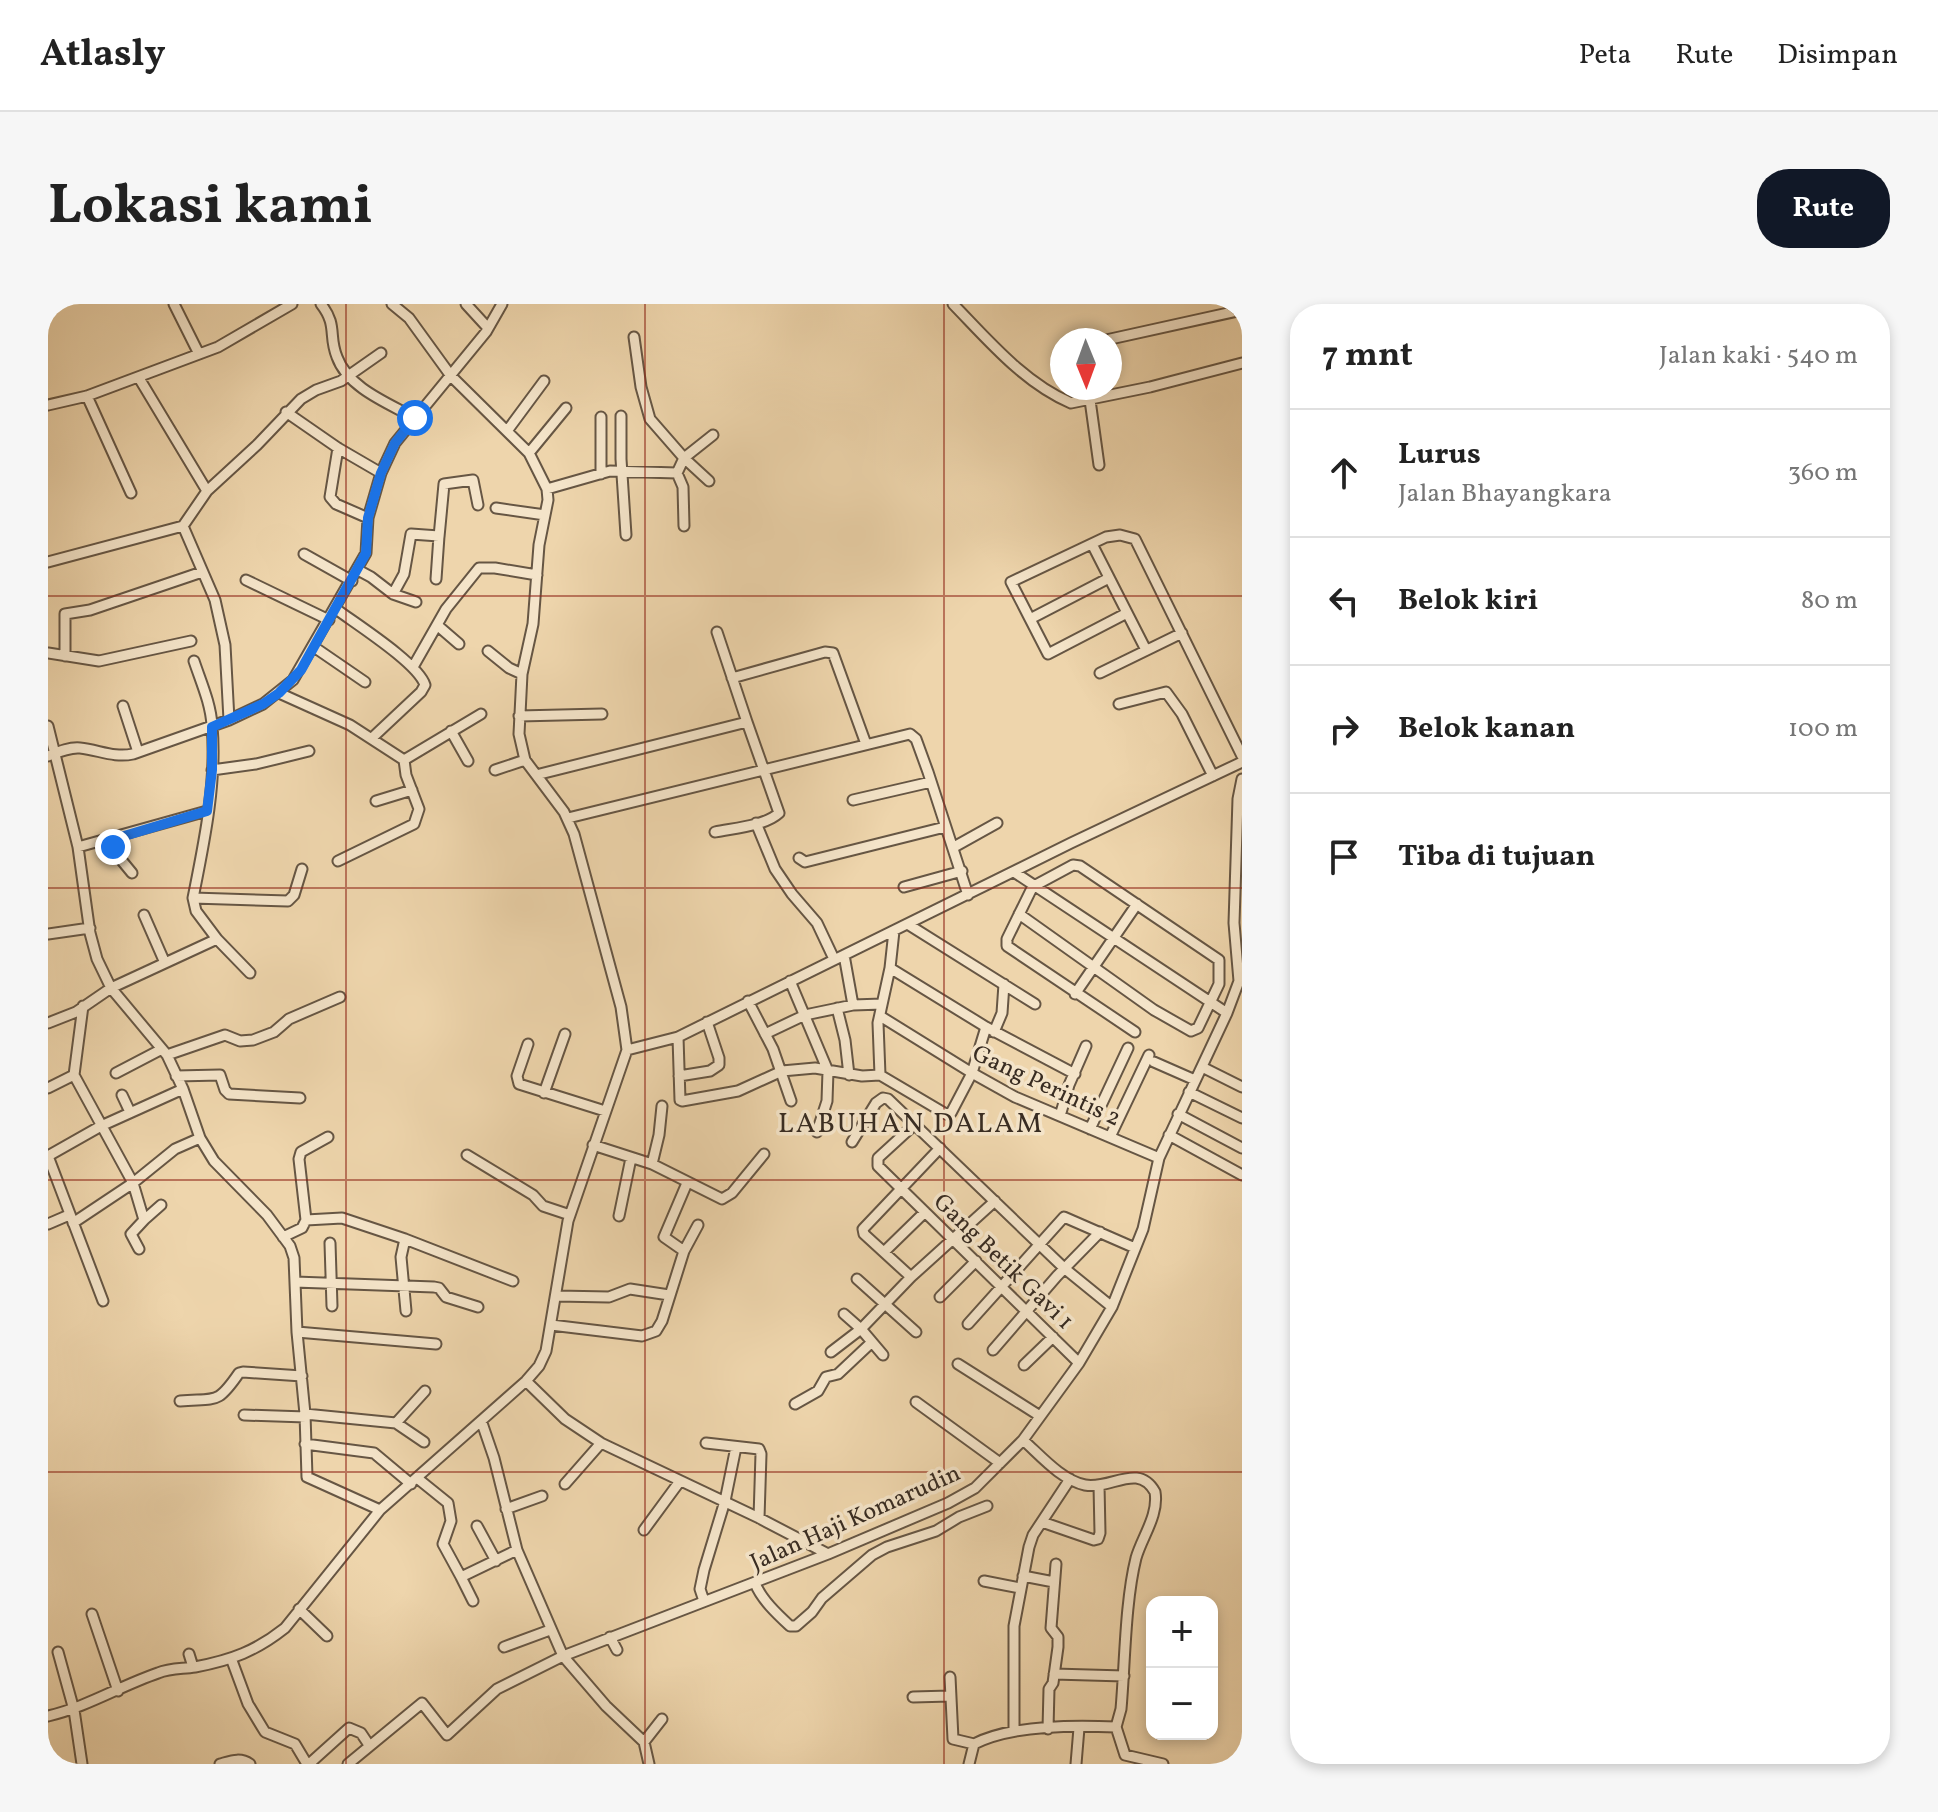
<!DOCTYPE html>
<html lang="id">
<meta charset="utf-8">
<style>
:root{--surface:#fff;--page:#f6f6f6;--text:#222;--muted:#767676;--line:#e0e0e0;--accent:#111827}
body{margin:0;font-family:Vollkorn,serif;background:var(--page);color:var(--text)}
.controls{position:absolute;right:24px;bottom:24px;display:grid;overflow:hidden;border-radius:16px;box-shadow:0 4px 12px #0003}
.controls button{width:72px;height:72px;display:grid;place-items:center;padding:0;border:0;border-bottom:2px solid var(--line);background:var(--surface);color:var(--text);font:40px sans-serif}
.compass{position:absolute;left:1002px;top:24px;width:72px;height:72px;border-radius:50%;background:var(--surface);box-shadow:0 4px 12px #0003;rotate:179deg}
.stop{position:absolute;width:24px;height:24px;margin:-18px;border:6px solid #1a73e8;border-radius:50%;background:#fff}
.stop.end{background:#1a73e8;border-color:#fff;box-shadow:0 2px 8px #0008}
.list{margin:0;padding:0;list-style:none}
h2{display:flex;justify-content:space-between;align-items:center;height:104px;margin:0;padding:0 32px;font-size:34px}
h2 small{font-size:26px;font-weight:400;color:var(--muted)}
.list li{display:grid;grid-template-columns:52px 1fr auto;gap:24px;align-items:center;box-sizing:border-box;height:128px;padding:0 32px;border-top:2px solid var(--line)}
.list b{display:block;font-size:30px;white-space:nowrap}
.list p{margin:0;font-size:26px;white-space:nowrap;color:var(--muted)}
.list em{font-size:26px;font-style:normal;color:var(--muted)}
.icon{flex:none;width:44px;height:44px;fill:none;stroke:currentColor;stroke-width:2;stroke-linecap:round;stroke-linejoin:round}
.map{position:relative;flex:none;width:1194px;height:1460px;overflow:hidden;border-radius:32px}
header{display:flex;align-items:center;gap:48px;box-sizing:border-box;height:112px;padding:0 40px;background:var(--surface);border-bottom:2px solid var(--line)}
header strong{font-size:38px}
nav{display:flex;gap:44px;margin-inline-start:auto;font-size:28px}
.intro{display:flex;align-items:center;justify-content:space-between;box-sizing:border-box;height:192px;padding:0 48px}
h1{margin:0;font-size:56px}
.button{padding:20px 36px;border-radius:32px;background:var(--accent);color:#fff;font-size:28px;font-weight:700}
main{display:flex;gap:48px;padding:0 48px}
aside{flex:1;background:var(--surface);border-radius:32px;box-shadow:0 4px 12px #0003}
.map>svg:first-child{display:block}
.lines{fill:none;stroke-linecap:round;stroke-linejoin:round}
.minor-casing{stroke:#665644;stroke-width:13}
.minor{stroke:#f4e4c9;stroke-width:9}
.route{stroke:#1a73e8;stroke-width:10}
.grid{fill:none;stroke:#8f2418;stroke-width:2;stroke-opacity:0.55}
.labels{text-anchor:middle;stroke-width:7;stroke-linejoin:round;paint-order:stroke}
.street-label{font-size:24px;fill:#382c22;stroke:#f4e4c9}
.quarter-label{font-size:28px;letter-spacing:2px;fill:#382c22;stroke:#f4e4c9}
</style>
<header>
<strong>Atlasly</strong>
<nav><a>Peta</a><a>Rute</a><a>Disimpan</a></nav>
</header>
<div class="intro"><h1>Lokasi kami</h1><a class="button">Rute</a></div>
<main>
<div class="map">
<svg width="1194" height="1460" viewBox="0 0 1194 1460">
<rect width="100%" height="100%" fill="#eed5ac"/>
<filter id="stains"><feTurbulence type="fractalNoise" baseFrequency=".0025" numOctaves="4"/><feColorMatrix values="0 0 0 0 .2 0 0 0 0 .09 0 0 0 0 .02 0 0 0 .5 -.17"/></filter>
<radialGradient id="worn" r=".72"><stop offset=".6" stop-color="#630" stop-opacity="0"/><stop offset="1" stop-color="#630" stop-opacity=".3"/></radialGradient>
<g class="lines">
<g class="minor-casing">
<path id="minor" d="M126,0L151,50
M273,0C290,22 280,31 289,53C300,84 340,99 367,114
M344,0L361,14L403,72L481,149L499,185L500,196L491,241L485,320L474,370L471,430L477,456L516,508L526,530L573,703L579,746
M418,0L440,24
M905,0C940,36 976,79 1023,99L1102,83L1194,59
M1058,36L1194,6
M91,74L159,187
M39,92L83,189
M1042,96L1051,161
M0,101L39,92L170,43L244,0
M238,108L290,144L333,169
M573,112V155L578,231
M459,127L496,77
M290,144L282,193L288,200L320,214
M481,149L518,104
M629,169L635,183L636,222
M553,170V113
M661,177L636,154L665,131
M499,185L562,167L629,169L636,154L602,115L593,83L586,33
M448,204L497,211
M135,222L167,296L177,341L181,416
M391,233L396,180L425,176L430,201
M1044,240L1098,346
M256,250L304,277
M0,258L135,222L159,187L209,141L253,95L268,86L293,77L333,49
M310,266L323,273L345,290L368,298
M1061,274L982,315L1000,350L1079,309
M198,276L281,316
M345,290L356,270L363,230L391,232L388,275
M288,305C308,320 370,359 377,381L373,388L324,434
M982,315L963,278L1058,233L1072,231L1087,235L1194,452
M389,321L411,340
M669,328L699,418
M266,343L317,378
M440,347L461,364L474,370
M0,349L51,357L143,337
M17,352V310L42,306L154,268
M365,363L398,305L431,264H447L489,271
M1052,369L1134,329
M684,374L777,348L785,349L818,440
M231,389L302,421L356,456L433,410
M1071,400L1118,388L1134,410L1165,472
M75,402L90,448
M471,412L554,410
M0,422L30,543L42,629L49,655L63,684L119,751L135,785L152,834L166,857L219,911L242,942L246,954L249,1028L257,1110L259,1173L332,1206
M403,427L420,457
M0,452C10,448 21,443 32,444C51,446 66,454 85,450L181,416L215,400L245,376L318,249L320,214L333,169L347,139L438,28L454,0
M164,466L208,460L261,447
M447,466L477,456
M488,471L699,418L731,509C717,522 686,524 667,528
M805,496L883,478
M328,497L364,486
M520,514L862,430L868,435L880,468L920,591
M708,519L727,565L744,590L769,619L786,655
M63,536L70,552L84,569
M30,543L159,507
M906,543L949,519
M751,554L757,558L897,523
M290,557L366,520L371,505L358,471L356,456
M966,568L1179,709
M985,582L959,635V642L1087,728
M856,583L914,567
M145,594L240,597L246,591L254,565
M971,610L1106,706L1143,727L1150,724L1171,680V656L1032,562L1025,561L986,582
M96,611L117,659
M861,621L987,700
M0,630L42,624
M169,635L202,669
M842,664L938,723L1027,770
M742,677L780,767L779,797L769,828
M1027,690L1089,600
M700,697L725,745L743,797
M805,701L834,700
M35,702L26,771L85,879L96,916L83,930L91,945
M789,704L797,736L801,771
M832,712L924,769L967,793L1111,854
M0,719L28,708L63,684L169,635L148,607L145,594C156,539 169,478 164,422C163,400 153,378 146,357
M946,728L954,709L956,680
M717,730L757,711L805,701L796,651
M630,733L632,796L634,797L690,787L734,767L767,764L814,772L832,771L898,810L903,809L924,769L938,723
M480,740L469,772L471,780L557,807
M119,751L177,731L192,737L205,736L226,728L241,715L292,693
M1106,758L1147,776
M1154,763L1194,783
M68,769L114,745
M832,771L830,719L842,664L846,627
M128,772L172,771L177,786L181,790L252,794
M631,772L662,767L671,761V754L659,718
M0,784L26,771
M1141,788L1194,814
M496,789L517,730
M74,791L82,808
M1130,810L1194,844
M1012,812L1021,781L1038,742
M866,821L830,854V862L1031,1059
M1042,825L1080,744
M1121,831L1194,871
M1062,833L1101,751
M804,838L828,799L835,794L840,795L1016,964L1064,1003
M545,841L604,860L674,895L684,889L716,850
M419,851L485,891L495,902L522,911
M0,852L55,997
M0,852L53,822L135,785
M604,860L611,831L614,802
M571,912L583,854
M96,916L113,901
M258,916L294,914L357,935
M25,919L85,879L127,845L152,834
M0,920L21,911
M235,933L254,924L258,916L251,855L253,848L280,833
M282,939L284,1002
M636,947L616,933L639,879
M836,948L877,908
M863,973L816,930L815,925L892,844
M809,975L868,1028
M247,978L386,983L391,984L398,993L430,1003
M509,992L561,993L582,985L621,991
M892,993L928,957
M358,1007L353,953L357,935L465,977
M920,1020L1016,913L1087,944
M503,1021L594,1032L608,1027L614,1017L636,947L650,921
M249,1028L388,1040
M945,1046L1009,972L1052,928
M783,1048L813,1025L796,1010
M835,1051L813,1025L863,973L947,897
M910,1060L992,1112
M976,1061L1005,1033
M478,1077L517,1115L553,1139L711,1214L780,1250
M132,1097C169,1094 169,1101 191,1069L195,1068L254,1072
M868,1098L952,1159
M747,1100L770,1087L778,1073L790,1070L824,1038
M257,1110L348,1119L377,1087
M196,1111L258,1113
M348,1119L376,1138
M658,1139L711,1145L713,1150L711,1214
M257,1140L326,1149L363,1180
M369,1174L400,1199L403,1217L395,1240L413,1273
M517,1180L553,1139
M458,1205L494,1192
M994,1218L1046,1236L1050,1235L1052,1229L1051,1181
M429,1222L448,1257
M596,1226L632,1177
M975,1272L1006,1278
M936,1277L972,1284
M707,1279C713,1295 729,1310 742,1322H748L764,1308L774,1294L824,1251L839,1243L888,1227L911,1213L939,1202
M425,1297L413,1273L469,1246
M656,1297L652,1285L656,1266L677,1197L688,1143
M251,1305L279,1332
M44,1310L70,1387
M562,1333L569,1346
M456,1343L502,1326
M10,1348L26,1406L34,1460
M141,1350L145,1363
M183,1354L200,1400L217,1428L247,1440L259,1460
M1006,1370L1076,1372
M902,1373L905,1435L926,1440
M865,1393L902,1392
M0,1412C39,1403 72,1382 110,1369C122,1364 134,1365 147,1363C184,1356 208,1347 237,1324L332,1206L478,1077L491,1062L498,1047L520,917L579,746L630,733L1023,539L1194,458
M1068,1423L1077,1451L1115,1460
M1000,1425L1001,1385L1005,1379L1010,1343V1333L1003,1324L1008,1260
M966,1426V1322L981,1243L985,1231L1022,1175
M596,1438L614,1415
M172,1460C183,1457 192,1453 202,1460
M261,1460L301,1424L313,1429L321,1441
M300,1460L374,1399L399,1431L449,1385L515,1352L469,1246L446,1154L434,1119
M601,1460L596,1438L558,1402L515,1352L780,1250L900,1199L927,1184L975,1136L1031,1059L1064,1003L1095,925L1111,854L1179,709L1191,677L1186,619L1190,495L1194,475
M921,1460L926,1440C963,1421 1026,1421 1068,1423L1073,1405C1077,1360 1077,1298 1088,1254C1094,1233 1111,1211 1107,1188C1090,1158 1063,1186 1037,1181C1013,1176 992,1151 975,1136
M1028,1460L1031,1424"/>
</g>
<use href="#minor" class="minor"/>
</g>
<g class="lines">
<path class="route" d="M65,543L63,536L159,507L164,466V423L215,400L231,389L253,366L318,249L320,214L333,169L347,139L367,114"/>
</g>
<path class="grid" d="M298,0V1460M597,0V1460M896,0V1460M0,292H1194M0,584H1194M0,876H1194M0,1168H1194"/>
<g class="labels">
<g class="street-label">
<text transform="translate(999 781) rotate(25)" y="8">Gang Perintis 2</text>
<text transform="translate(956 957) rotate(44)" y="8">Gang Betik Gavi 1</text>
<text transform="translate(807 1213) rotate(-24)" y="8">Jalan Haji Komarudin</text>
</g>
<g class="quarter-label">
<text x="863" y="828">LABUHAN DALAM</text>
</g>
</g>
<rect width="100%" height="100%" filter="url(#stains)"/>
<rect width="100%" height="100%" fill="url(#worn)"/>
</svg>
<div class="controls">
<button>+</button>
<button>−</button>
</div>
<svg class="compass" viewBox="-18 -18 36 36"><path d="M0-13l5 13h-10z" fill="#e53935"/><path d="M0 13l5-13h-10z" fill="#767676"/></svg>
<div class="stop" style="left:367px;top:114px"></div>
<div class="stop end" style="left:65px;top:543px"></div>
</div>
<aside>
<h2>7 mnt<small>Jalan kaki · 540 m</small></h2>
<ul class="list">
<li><svg class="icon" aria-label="ahead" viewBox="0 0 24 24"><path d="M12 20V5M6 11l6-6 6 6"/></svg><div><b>Lurus</b><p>Jalan Bhayangkara</p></div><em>360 m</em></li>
<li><svg class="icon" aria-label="left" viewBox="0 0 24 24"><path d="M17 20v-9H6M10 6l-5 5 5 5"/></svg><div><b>Belok kiri</b></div><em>80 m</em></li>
<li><svg class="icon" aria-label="right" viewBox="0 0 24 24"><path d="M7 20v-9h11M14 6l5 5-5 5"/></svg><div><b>Belok kanan</b></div><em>100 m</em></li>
<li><svg class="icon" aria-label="arrive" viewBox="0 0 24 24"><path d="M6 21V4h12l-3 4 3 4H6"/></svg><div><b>Tiba di tujuan</b></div></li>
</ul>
</aside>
</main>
